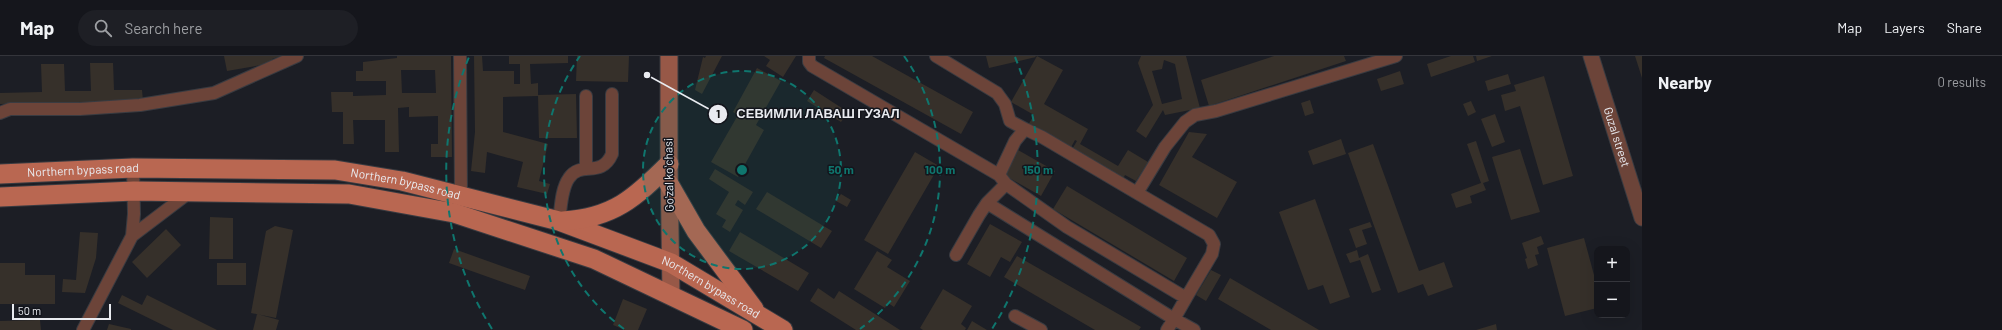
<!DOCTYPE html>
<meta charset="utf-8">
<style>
:root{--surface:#15161c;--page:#1e1f25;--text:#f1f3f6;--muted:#9d9fa3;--line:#34353b}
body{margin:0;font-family:Barlow,sans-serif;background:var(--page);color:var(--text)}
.controls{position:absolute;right:12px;bottom:12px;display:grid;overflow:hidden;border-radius:8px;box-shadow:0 4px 16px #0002}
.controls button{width:36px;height:36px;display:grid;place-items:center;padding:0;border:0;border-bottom:1px solid var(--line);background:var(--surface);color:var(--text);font:20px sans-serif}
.scale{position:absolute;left:12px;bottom:10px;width:99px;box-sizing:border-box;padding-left:4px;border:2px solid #e9ebf0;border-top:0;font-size:11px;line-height:14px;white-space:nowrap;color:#e9ebf0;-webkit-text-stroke:3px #13151c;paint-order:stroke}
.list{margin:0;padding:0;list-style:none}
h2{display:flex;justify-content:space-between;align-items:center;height:52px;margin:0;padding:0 16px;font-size:17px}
h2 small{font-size:13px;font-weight:400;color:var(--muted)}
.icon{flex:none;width:22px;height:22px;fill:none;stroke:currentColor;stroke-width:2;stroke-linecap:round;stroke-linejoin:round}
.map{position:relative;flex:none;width:1642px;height:274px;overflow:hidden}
header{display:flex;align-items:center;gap:24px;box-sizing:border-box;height:56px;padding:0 20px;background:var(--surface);border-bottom:1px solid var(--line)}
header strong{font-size:19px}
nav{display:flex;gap:22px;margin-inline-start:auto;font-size:14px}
.search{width:280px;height:36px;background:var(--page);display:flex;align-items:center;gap:10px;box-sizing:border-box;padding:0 14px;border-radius:22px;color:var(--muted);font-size:15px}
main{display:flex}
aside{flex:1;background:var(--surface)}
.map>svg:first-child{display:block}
.building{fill:#36302a;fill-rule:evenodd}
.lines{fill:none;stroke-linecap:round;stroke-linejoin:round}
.minor-casing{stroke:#393b41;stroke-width:14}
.tertiary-casing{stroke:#393b41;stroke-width:17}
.secondary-casing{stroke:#393b41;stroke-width:19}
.primary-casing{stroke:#393b41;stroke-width:21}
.minor{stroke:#6c4439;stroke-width:12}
.tertiary{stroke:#6c4439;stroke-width:15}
.secondary{stroke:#975847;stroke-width:17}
.primary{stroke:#b96751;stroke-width:19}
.ring{fill:none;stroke:#0f766e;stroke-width:2;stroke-dasharray:7 5}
.labels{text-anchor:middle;stroke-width:3;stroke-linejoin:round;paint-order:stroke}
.street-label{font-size:12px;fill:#e9ebf0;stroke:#13151c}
.centre{fill:#0f766e;stroke:#13151c;stroke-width:2}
.ring-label{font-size:12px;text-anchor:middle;font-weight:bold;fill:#0f766e;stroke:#13151c;stroke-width:3;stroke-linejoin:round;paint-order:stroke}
.leader{fill:none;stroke:#e9ebf0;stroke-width:1.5}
.callout-dot{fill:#e9ebf0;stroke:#13151c;stroke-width:1.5}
.mark-label{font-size:12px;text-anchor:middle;font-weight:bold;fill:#111}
.callout-label{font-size:13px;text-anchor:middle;font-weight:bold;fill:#e9ebf0;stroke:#13151c;stroke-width:3;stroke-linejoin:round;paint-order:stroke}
</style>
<header>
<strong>Map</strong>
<div class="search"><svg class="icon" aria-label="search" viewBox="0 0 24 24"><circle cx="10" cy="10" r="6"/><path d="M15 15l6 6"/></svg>Search here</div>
<nav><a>Map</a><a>Layers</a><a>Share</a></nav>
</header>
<main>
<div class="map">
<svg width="1642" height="274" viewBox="0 0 1642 274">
<rect width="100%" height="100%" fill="#1c1e25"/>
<path class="building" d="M224,0H281L272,3L273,7L227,15Z
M397,0H451L452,101H431V88H438V60L409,61V51L398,52L399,96H385V64H353L354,88H343V56H332L331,36H353V40L386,39V25H356V15H363V6L397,2ZM401,14H435L436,37H402Z
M474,0H482L483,15H514V28H520V8H509V0H568V7L530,8L531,28L538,27V40L503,41V76L548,88L539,125L550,128L547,138L517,131L523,106L487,96L485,117L471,115L475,76Z
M577,0H629L628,26L576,25Z
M706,0H722L702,38L695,34L703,1L705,2Z
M764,0H796L783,21L766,10L770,4Z
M825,0H872L973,56L961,78L824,2Z
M986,0H1035L1036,1L989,12Z
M1037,0L1063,14L1044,48L1088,73L1080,88L1118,110L1128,94L1148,106L1136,125L1125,119L1122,125L1071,95L1077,85L1075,84L1069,95L1027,71L1034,59L1011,46Z
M1141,0H1186L1200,52L1165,59L1163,54L1146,82L1136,75L1153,49L1138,7ZM1164,4L1175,8L1182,43L1162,48L1152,15L1162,13Z
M1274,0H1344L1346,5L1209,50L1201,24Z
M1451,0H1473L1475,6L1431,21L1427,8Z
M1476,0H1492L1477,5Z
M1635,0H1642V22Z
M90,7H113L114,34H142L143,45L0,48V37L42,36L41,8H64L65,35H91Z
M757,12L781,25L756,69L764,74L738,121L711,106L738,59L733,56Z
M1400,15L1404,28L1381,35L1377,23Z
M1508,18L1511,28L1488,35L1485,25Z
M1544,20L1573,120L1543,129L1520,50L1505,55L1501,39L1516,35L1514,29Z
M814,34L848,56L841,66L807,45Z
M576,38L577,82H539L538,39Z
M1310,44L1314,57L1305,60L1301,47Z
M1471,45L1476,56L1468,60L1463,48Z
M1495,58L1505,86L1492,91L1481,63Z
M1189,76L1207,78L1192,101L1237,126L1217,162L1159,129Z
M1341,83L1346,98L1313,109L1308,95Z
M1476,85L1489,125L1483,127L1486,134L1470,140L1472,147L1456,152L1451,138L1481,127L1467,88Z
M1373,88L1419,215L1444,206L1453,231L1428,240L1423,228L1398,237L1348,97Z
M1520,93L1540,156L1511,164L1492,101Z
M1018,94L1055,115L1041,140L1004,119Z
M915,96L939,110L888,198L864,184Z
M715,113L753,136L745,149L738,144L735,149L743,154L730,176L722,171L726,164L716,158L729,136L709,123Z
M1067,130L1187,202L1174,225L1053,153Z
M767,136L832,175L821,192L756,153Z
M841,138L851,144L847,151L836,145Z
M1315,143L1350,241L1330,248L1323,229L1308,234L1279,156Z
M210,161L233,162V203H209Z
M1370,166L1372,171L1362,174L1367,188L1356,192L1349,173Z
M990,168L1022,186L1010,206L1001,201L990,221L967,208Z
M275,170L293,174L276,262L251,257L266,175Z
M166,173L181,189L147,222L132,206Z
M80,176L98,177L96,202L85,237L62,236L63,223L76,224Z
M740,176L809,217L798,235L729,195Z
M1541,180L1544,188L1537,191L1539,198L1535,199L1538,209L1528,213L1525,203L1527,202L1522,187Z
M1584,182L1597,230V252L1565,260L1547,192Z
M454,193L530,220L525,234L449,207Z
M1357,194L1359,202L1368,198L1381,234L1372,237L1360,204L1350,207L1346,198Z
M877,195L892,204L887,211L910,225L894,251L888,247L885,252L854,233Z
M1017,200L1141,271L1139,274H1095L1004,221Z
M0,207H25V219H55V248H0Z
M217,207H246V229H217Z
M1211,214L1221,219L1206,245L1196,239Z
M1230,222L1319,274H1271L1218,243Z
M818,232L834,243L839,235L900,274H856L810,245Z
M943,233L972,250L961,268L966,272L965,274H923L920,272Z
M122,239L142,249L147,239L217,274H173L118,247Z
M623,243L647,253L638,274H625L613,269Z
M257,258L279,264L276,274H253Z
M40,264L41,274H0V265Z
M972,265L987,274H967Z
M109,268L131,273V274H107Z
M1496,268L1497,274H1476Z"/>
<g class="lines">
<g class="minor-casing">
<path id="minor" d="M460,0L461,140
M809,0V6L812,10L999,119L1006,128L1067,171L1186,242L1212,198L1214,188L1209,179L1137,137
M936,0L997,37L1005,48L1010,65L1025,73
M0,57L10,53H80L140,49L214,37L297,0
M586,113V40
M999,119L1015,85L1025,73L1042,81L1137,137L1165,91L1185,66L1195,59L1216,55L1396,0
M987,147L1006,128
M559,165C561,152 561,133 569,122C581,104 601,123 612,98V38
M132,180L190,136
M956,199L979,159L987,147L1174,263L1167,274
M1186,242L1174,263L1194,274
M1015,260L1041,274
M83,274L132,180L134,158L133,112"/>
</g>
<g class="tertiary-casing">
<g id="tertiary">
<path id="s1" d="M1591,0L1642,162"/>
</g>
</g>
<g class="secondary-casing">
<path id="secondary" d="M669,0V108L671,238"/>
</g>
<g class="primary-casing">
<g id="primary">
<path id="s2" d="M0,118L133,112L335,114L402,125L559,165L671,207L783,274"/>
<path d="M669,128L696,175L754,253"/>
<path d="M0,141L134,135L349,138L454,157L594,203L743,274"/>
<path d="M563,165C613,162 635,142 669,108"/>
</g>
</g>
<use href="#minor" class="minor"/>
<use href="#tertiary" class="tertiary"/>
<use href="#secondary" class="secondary"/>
<use href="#primary" class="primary"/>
</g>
<circle cx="742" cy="114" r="99" fill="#0f766e" fill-opacity=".12"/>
<g class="ring">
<circle cx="742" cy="114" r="99"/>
<path d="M624 273A198 198 0 0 1 580 0M904 0A198 198 0 0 1 860 273"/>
<path d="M492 273A296 296 0 0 1 469 1M1015 1A296 296 0 0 1 992 273"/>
</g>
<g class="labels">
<g class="street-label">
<text dy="4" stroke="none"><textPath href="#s1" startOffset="85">Guzal street</textPath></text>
<text dy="4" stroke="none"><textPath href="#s2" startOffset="83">Northern bypass road</textPath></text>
<text transform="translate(669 119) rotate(-91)" y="4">Goʻzal koʻchasi</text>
<text dy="4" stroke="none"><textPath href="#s2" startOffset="407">Northern bypass road</textPath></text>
<text dy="4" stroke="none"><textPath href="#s2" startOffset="731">Northern bypass road</textPath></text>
</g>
</g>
<circle cx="742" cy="114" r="6" class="centre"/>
<g class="ring-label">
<text x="841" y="118">50 m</text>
<text x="940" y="118">100 m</text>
<text x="1038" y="118">150 m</text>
</g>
<path class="leader" d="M647 19L718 58"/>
<g class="callout-dot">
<circle cx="647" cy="19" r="4"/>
<circle cx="718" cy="58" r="10"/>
</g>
<g class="mark-label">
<text x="718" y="62">1</text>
</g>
<g class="callout-label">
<text x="818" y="62">СЕВИМЛИ ЛАВАШ ГУЗАЛ</text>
</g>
</svg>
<div class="controls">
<button>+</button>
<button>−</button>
</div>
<div class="scale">50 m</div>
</div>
<aside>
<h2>Nearby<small>0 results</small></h2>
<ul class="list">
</ul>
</aside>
</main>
